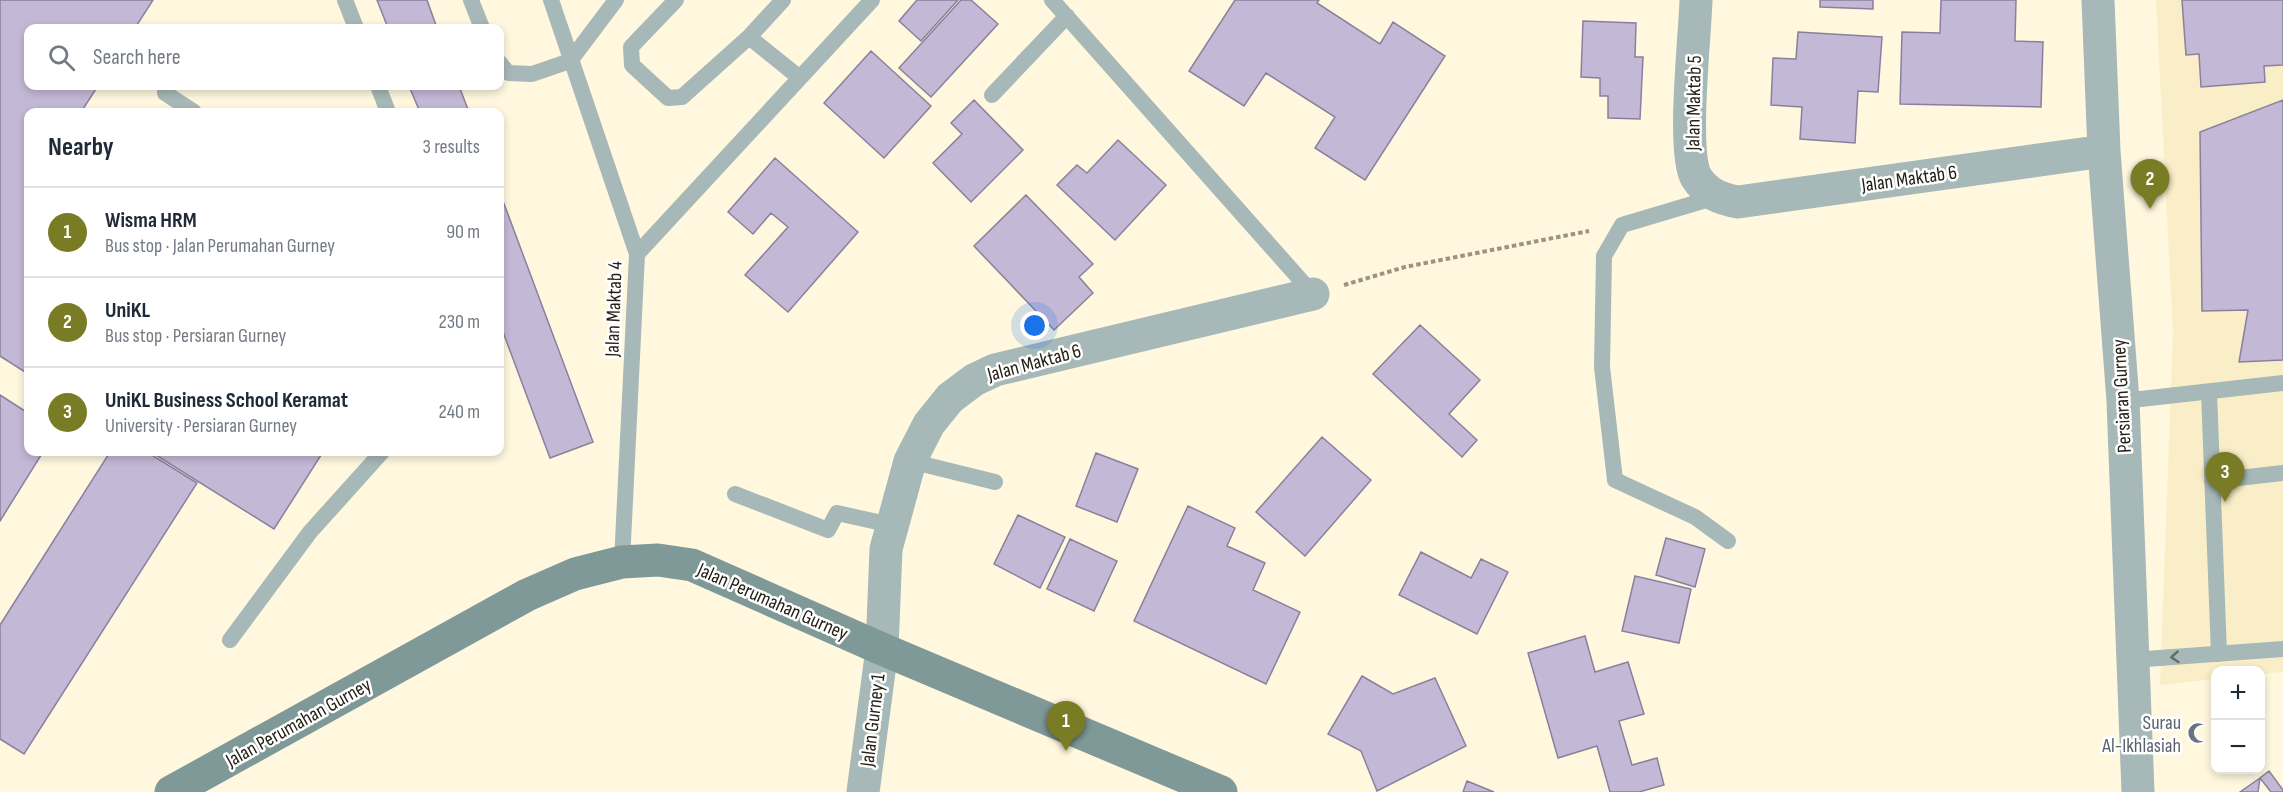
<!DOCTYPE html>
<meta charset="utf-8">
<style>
:root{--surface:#fff;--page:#f2f2f3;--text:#1f2937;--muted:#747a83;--line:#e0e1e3;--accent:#797c24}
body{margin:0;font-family:"Sofia Sans Condensed",sans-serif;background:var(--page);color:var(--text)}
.controls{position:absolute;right:18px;bottom:18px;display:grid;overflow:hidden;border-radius:12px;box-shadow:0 3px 9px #0003}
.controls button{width:54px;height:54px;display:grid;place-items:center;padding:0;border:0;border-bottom:2px solid var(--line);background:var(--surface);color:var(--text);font:30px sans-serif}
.you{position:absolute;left:1035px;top:326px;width:21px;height:21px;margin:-15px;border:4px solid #fff;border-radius:50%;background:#1a73e8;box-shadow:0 0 0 9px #1a73e833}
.badge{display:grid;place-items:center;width:39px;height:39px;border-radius:50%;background:var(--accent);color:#fff;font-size:20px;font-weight:700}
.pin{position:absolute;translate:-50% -50px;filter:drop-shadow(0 2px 3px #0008)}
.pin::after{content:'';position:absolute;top:32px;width:21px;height:18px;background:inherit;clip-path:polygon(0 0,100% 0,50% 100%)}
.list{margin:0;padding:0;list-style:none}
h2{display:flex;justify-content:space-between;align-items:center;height:78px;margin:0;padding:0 24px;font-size:26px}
h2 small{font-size:20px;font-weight:400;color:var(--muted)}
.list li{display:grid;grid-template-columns:39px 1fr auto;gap:18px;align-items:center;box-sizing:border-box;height:90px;padding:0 24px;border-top:2px solid var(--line)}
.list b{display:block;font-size:22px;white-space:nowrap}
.list p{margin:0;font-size:20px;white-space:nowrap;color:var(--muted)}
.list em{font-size:20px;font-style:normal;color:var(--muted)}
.icon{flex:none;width:33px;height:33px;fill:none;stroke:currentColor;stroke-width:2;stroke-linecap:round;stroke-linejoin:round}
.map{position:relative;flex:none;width:2283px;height:792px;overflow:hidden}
.search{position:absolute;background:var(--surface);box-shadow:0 3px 9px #0003;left:24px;top:24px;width:480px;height:66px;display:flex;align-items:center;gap:15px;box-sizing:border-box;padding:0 21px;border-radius:12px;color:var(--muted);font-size:22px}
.panel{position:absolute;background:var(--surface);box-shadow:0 3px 9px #0003;left:24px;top:108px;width:480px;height:348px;border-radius:12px}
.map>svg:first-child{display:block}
.built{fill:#f9eec7}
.building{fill:#c3b8d6;stroke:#8b809c;stroke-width:1.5}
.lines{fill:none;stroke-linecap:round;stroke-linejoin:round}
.path{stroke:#9a9482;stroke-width:4;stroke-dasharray:4.5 3;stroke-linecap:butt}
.lane{stroke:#a6b8b7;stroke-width:16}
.street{stroke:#a6b8b7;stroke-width:33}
.secondary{stroke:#7f9898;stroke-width:33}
.oneway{stroke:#656c66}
.labels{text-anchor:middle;stroke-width:5;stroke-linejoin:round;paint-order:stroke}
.street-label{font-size:20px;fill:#242116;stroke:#fff}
.worship-label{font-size:20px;fill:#5b616d;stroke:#fff;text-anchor:end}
</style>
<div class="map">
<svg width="2283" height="792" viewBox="0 0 2283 792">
<rect width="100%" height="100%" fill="#fff8df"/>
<path class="built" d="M2156,0H2283V672L2261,674L2260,670H2216L2215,679L2160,685L2173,333Z"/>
<path class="building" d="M0,0H153L135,28H28V86H98L81,112H28V374L0,356Z
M377,0H427L437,28H388Z
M917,0H958L921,41L899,21Z
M961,0H971L998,24L931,97L899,68Z
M1235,0H1319L1317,3L1380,44L1393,22L1445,56L1365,180L1315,148L1335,117L1266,73L1244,106L1189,71Z
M1820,0H1873V9L1820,7Z
M1941,0H2016L2015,41L2043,42L2041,107L1900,104L1902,32L1940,33Z
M2182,0H2283V65L2264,66L2265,82L2201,87L2199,54L2186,55Z
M1583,21L1636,23L1635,57H1643L1640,119L1608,118V96H1600V78L1581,77Z
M1798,32L1882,37L1878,92L1858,91L1855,143L1800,139L1802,107L1771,105L1773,58L1796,59Z
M871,51L931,106L884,158L824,103Z
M409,86H459L469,112H420Z
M974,100L1023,150L971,202L933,163L962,134L951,123Z
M2283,100V360L2239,362L2248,310L2202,311L2200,132Z
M1118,140L1166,185L1115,240L1057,185L1077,165L1087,173Z
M775,158L858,232L788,312L745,275L788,227L771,213L753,234L728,212Z
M500,193L593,442L550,458L500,324Z
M1026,195L1093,264L1079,277L1093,293L1054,330L974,246Z
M1420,325L1480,380L1449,414L1477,440L1462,457L1373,374Z
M0,395L28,413V452H43L0,521Z
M1322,437L1371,480L1305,556L1256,512Z
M110,452H147L197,483L24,754L0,739V625Z
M151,452H323L274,529Z
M1096,453L1138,469L1117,522L1076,506Z
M1188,506L1235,528L1227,546L1265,563L1253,590L1300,612L1266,684L1134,621Z
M1018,515L1065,537L1040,588L994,564Z
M1666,538L1705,549L1695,587L1656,575Z
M1070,539L1117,561L1094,611L1047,589Z
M1421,552L1471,578L1481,559L1508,572L1477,634L1399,595Z
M1635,576L1691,589L1679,643L1622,631Z
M1585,636L1595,672L1628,662L1644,714L1619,721L1632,765L1657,758L1664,785L1639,792H1610L1597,746L1558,758L1528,653Z
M1362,676L1393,694L1435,678L1466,746L1377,791L1361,751L1328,734Z
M2269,771L2283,790V792H2271L2260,778Z
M2260,778L2258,792H2240Z
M1467,781L1494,792H1463Z"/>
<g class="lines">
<path class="path" d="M1344,285L1405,267L1589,231"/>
<path class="lane" d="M345,0L356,28
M471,0L482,28
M551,0L637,254L622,562
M676,0L631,47L632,65L668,98L682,97L749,37L800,78
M1052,0L1313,294
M749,37L783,0
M500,63L508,73L532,74L570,61L616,0
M378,86L388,112
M165,93L194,112
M992,95L1067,16
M1716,197L1622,225L1604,256L1602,367L1615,480L1695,517L1728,541
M637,254L872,0
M2209,392L2219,654
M2123,401L2283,383
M910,461L995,482
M2212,481L2283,473
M735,494L828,530L837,513L891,525
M230,640L310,532L382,452
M2132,660L2283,649"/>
<path class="street" d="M1696,0C1695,36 1682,150 1696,177C1706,193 1720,199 1738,202L2104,151
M2098,0L2104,151L2123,401L2138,792
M863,792L882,649L886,549L910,461L929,424L950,398L974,380L995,370L1313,294"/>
<path class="secondary" d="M171,792L527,595L575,574L622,562L658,560L692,565L882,649L1221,792"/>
</g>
<defs><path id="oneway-chevron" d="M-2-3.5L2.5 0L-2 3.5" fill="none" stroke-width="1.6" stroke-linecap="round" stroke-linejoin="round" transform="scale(1.5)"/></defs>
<use class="oneway" href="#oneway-chevron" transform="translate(2175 657) rotate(176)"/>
<defs>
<g id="mosque-bare" transform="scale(1.62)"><path d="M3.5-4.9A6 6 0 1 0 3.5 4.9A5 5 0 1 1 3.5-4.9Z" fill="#6b7280" stroke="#fff" stroke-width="2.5" paint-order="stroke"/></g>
</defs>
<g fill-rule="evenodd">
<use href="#mosque-bare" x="2198" y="733"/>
</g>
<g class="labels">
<g class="street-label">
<text transform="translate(1693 103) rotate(-89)" y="7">Jalan Maktab 5</text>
<text transform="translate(1909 178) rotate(-8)" y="7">Jalan Maktab 6</text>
<text transform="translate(613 309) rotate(-88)" y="7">Jalan Maktab 4</text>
<text transform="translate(1034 362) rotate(-15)" y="7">Jalan Maktab 6</text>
<text transform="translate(2121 396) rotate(-93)" y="7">Persiaran Gurney</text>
<text transform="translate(773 601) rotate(24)" y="7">Jalan Perumahan Gurney</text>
<text transform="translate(872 720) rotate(-83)" y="7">Jalan Gurney 1</text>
<text transform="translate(298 722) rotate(-29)" y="7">Jalan Perumahan Gurney</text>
</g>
<g class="worship-label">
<text x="2181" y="729">Surau<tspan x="2181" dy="23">Al-Ikhlasiah</tspan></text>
</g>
</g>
</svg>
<div class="controls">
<button>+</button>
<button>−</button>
</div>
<div class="you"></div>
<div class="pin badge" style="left:1066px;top:751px">1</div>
<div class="pin badge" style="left:2150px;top:209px">2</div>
<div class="pin badge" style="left:2225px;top:502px">3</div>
<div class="search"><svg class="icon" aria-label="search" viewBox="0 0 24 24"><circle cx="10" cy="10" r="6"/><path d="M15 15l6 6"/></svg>Search here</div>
<section class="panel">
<h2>Nearby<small>3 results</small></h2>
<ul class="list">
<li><span class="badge">1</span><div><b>Wisma HRM</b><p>Bus stop · Jalan Perumahan Gurney</p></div><em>90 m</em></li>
<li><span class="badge">2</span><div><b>UniKL</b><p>Bus stop · Persiaran Gurney</p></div><em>230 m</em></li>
<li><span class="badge">3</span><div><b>UniKL Business School Keramat</b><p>University · Persiaran Gurney</p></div><em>240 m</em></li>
</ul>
</section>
</div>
